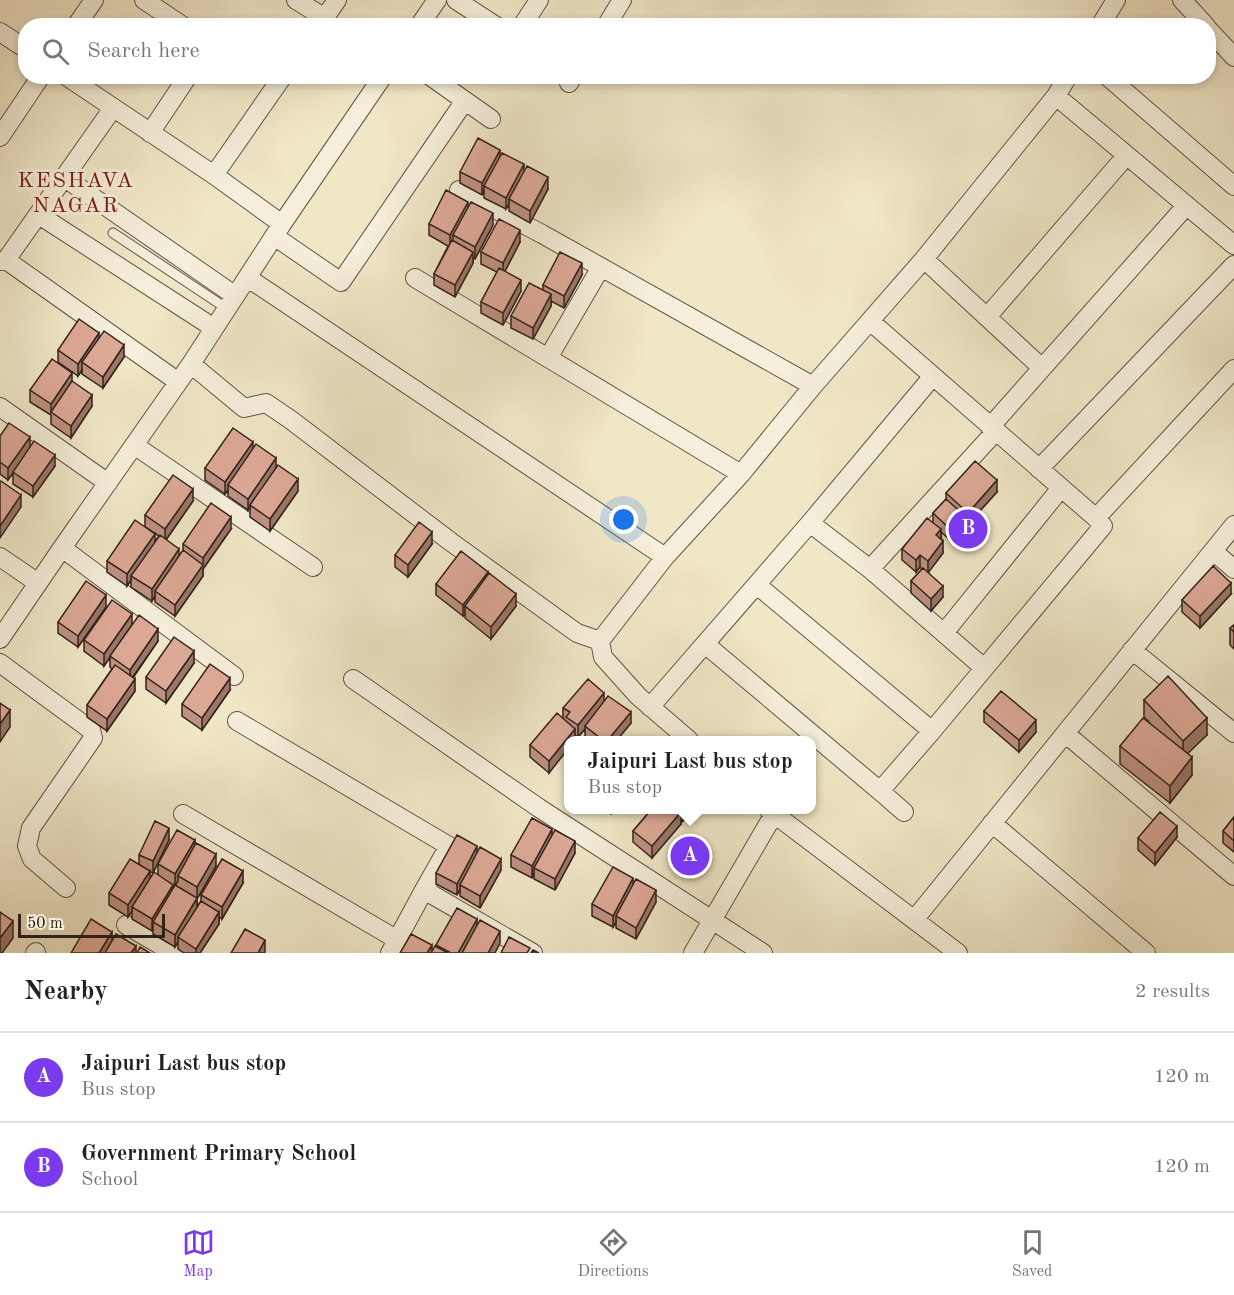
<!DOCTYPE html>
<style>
:root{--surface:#fff;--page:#f6f6f6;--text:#222;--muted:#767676;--line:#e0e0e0;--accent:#7c3aed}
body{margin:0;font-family:"Old Standard TT",serif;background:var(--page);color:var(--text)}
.scale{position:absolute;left:18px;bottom:15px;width:147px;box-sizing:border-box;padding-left:6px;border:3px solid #32231a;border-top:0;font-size:16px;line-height:21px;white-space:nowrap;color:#32231a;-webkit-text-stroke:4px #f5efdb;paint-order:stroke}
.you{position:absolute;left:624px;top:520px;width:21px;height:21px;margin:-15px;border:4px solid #fff;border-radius:50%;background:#1a73e8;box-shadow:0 0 0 9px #1a73e833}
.badge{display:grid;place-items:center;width:39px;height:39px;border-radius:50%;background:var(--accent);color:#fff;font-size:20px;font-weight:700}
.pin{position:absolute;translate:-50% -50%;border:3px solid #fff;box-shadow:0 2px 6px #0006}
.popup{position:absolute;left:564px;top:736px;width:252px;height:78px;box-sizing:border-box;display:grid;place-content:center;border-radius:12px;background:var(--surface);filter:drop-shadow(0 2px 4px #0005);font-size:20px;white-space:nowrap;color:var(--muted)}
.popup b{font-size:22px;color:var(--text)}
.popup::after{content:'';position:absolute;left:50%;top:100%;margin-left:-12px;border:12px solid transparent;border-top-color:var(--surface)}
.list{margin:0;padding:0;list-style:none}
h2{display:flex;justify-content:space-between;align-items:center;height:78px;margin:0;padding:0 24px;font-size:26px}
h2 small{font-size:20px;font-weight:400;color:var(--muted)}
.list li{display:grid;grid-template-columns:39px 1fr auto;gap:18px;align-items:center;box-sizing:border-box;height:90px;padding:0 24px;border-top:2px solid var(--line)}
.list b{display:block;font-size:22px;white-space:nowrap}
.list p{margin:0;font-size:20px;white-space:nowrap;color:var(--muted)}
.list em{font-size:20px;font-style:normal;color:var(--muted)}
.icon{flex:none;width:33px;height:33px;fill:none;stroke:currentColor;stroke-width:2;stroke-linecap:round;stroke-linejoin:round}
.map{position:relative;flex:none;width:1234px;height:953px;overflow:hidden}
.search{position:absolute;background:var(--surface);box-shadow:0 3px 9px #0003;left:18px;right:18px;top:18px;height:66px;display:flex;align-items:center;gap:15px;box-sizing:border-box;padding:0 21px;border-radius:24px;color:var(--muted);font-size:22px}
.sheet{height:258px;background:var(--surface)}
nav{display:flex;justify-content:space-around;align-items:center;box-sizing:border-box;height:84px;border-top:2px solid var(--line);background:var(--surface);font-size:16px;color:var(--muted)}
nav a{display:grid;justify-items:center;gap:3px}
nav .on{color:var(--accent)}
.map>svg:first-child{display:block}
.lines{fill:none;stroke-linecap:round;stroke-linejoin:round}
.service-casing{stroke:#625445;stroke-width:11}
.minor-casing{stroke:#625445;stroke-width:20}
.service{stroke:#f5efdb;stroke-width:9}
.minor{stroke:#f5efdb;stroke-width:18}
.wall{fill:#be9182;stroke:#32231a;stroke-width:1.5}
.shaded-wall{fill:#9b766a;stroke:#32231a;stroke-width:1.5}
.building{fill:#dda997;stroke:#32231a;stroke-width:1.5}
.labels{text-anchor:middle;stroke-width:6;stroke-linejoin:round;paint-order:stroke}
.neighbourhood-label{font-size:22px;letter-spacing:1.5px;fill:#7a1f14;stroke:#f5efdb}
</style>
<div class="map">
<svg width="1234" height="953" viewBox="0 0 1234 953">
<rect width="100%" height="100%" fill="#f0e7c7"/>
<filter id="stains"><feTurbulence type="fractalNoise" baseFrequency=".00333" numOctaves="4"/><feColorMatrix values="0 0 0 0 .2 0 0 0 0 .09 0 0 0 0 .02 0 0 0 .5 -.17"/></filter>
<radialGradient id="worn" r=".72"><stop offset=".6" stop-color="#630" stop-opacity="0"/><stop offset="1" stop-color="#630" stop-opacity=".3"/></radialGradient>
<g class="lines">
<g class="service-casing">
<path id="service" d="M113,233L226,308"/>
</g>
<g class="minor-casing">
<path id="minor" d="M144,0L183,26
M296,0L325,18
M456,0L496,26
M1182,0L1206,26
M76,26L94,0
M319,26L337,0
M419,26L437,0
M522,26L539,0
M606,26L622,0
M1100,26L1116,0
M1208,29L1234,57
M0,32L26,49
M66,76L214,175L282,224
M430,76L491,119
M1107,76L1234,186
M569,83L573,76
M1056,96L1234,245
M150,133L188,76
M0,137L41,76
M214,175L283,76
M65,178L234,295
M459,190L542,234L813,386
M39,215L214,328
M274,236L341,282L464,102
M924,259L1042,368
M6,260L177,381
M0,261L6,260L113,108
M248,278L665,557
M415,278L741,474
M987,317L1126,156
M870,321L933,376
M548,358L601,267
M191,364L244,408L266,403L291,420L451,542L577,633L600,641
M0,407L108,483
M990,427L1186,206
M134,445L313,567
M1039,469L1234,265
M810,523L870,569L984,668
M62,548L234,676
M1213,551L1234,569
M0,557L38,583
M870,569L995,432
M757,585L932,731
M944,633L1061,488
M0,639L62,548L191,364L282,224L383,76
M705,644L880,791L932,731L1103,526L1096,518L1234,369
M1132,650L1234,733
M0,663L91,730L93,738L31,828L27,846L32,859L66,888
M353,679L539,808L763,953
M650,707L810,523L933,376L1096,518
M237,721L449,846L424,890L533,953
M1066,734L1234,876
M689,740L638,696L603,657L600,641L665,557L741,474L813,386L924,259L1056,96L1068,76
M880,791L904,812
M769,810L958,953
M183,814L396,939
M992,823L1146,953
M914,920L1234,525
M126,925L174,953
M35,953L36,952
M390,953L424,890
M693,953L774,814"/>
</g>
<use href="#service" class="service"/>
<use href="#minor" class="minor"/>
</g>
<path class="wall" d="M500,157L524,171L548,189L530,223L509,211V204L506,209L484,198V190L482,195L460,183V172Z
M468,207L493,225L475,259L473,258V263L455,297L434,285V274L448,246L429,235V224Z
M520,242L505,271L521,291L503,325L481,313V302L497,272L481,264V252Z
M582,275L564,308L551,301V306L533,339L511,328V316L543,290V285Z
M99,338L124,357L103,388L82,374V370L78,376L58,362V350Z
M72,381L92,406L71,438L51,424V415L30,402V390Z
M0,436L30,447L55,466L33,497L13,484V473L8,480L0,474Z
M253,448L276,468L298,491L270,531L250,517V507L248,510L228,496V490L225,494L205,480V468Z
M997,492L968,524L964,521V527L951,541L941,532L943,553L928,572L943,597L931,611L911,593V581L922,569L920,567L916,572L902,560V549L933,522V513L946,499V493Z
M193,501L166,540L179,556L183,551V544L231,529L203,569V576L175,616L155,602V596L152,601L131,587V580L127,586L107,572V561L155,541L159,536L145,527V515Z
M432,544L408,577L395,567V555Z
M488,575L516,606L491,639L465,618V614L463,616L436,595V584Z
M1231,594L1200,628L1182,612V600Z
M106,607L78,647L58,633V622Z
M132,624L158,641L133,678L135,691L107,731L87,717V705L112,669L110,667V657L104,666L84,651V640Z
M1234,625V649L1230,645V628Z
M194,663L166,703L146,689V677Z
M230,690L202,730L182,716V704Z
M604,700L631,723L616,741H589L585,737V729L578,737L575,735L549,773L530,757V745L563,718V708Z
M1144,700L1207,735L1187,753L1192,775L1170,803L1120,764V746L1150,723L1144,717Z
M984,711L1036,732L1019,752L984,722Z
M605,810H615L611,814Z
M651,810H693L683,821L681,820V824L652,858L633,842V831Z
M1234,817V852L1223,843V831Z
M552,836L575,853L555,890L534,879V873L532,878L511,867V855Z
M1177,837L1155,865L1138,850V838Z
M169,840L153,873L149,871L150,879L158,875V864L195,846L216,866L197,899V907L201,901V895L243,883L222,919L219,917V924L200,953H184L178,949V942L175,947L153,934V929L152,931L132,919V911L128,917L109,905V893L139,864V855Z
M477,853L501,870L480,908L460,896V889L457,895L436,884V873Z
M633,884L656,902L636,939L616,928V922L613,927L592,916V904Z"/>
<path class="shaded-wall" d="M500,150V161L484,186V190L482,195V183Z
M524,164V176L509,199V204L506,209V198Z
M548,177V189L530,223V211Z
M468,202V214L453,235V242L450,247V235Z
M493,213V225L475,259V247Z
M520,230V242L503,275V263Z
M473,252V263L455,297V285Z
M582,263V275L564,308V296Z
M521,280V291L503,325V313Z
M551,294V306L533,339V328Z
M99,333V345L82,362V370L78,376V364Z
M124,345V357L103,388V377Z
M72,373V384L51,412V404Z
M92,395V406L71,438V426Z
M30,437V449L8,480V468Z
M253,442V454L228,485V490L225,494V482Z
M55,455V466L33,497V486Z
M276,458V470L250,505V507L248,510V499Z
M298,479V491L270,531V519Z
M997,480V492L968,524V513Z
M193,489V501L165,541V529Z
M21,495V507L0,538V526Z
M964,515V527L951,541V530Z
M231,517V529L203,569V576L175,616V605L203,565V558Z
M941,529V541L936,535Z
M432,532V544L408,577V565Z
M155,534V546L131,576V580L127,586V574Z
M943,541V553L928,573V561Z
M179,549V561L155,591V596L152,601V589Z
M920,555V567L916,572V560Z
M488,572V583L465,606V614L463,616V605Z
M1231,583V594L1200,628V616Z
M943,586V597L931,611V599Z
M516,594V606L491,639V627Z
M106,595V607L78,647V636Z
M132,614V625L104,666V654Z
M158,629V641L130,681V670Z
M194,651V663L166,703V691Z
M230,678V690L202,730V718Z
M135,679V691L107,731V719Z
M604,693V704L585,726V729L578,737V725Z
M10,710V727L0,742V724Z
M631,712V723L616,741H607Z
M1207,718V735L1183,758V741Z
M1036,720V732L1019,752V740Z
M575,729V740L568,741V749L549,773V761Z
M1192,757V775L1170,803V786Z
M683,810H693L683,821Z
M681,812V824L652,858V846Z
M1177,826V837L1155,865V853Z
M169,828V840L153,873V861Z
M552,829V841L534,868V873L532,878V866Z
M195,840V851L178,876V881L175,886V874Z
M575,841V853L555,890V879Z
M477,846V858L460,885V889L457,895V884Z
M216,854V866L197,899V887Z
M501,859V870L480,908V896Z
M150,871V883L132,907V911L128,917V905Z
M243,871V883L222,919V907Z
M633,878V890L616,916V922L613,927V916Z
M173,885V896L153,922V929L152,931V919Z
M656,890V902L636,939V928Z
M197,898V910L178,937V942L175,947V935Z
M219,912V924L200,953H196V949Z
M477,919V931L465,953H458Z
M13,921V938L2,953H0V938Z
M500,931V943L495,953H488Z
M112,932V944L106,953H99Z
M265,940V952L264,953H258Z
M432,945V953H427Z
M136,946V953H131Z"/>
<path class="building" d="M478,138L500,150L482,183L460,172Z
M502,153L524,164L506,198L484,186Z
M527,166L548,177L530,211L509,199Z
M446,190L468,202L450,235L429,224Z
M471,202L493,213L475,247L453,235Z
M499,219L520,230L503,263L481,252Z
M452,240L473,252L455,285L434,274Z
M560,252L582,263L564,296L543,285Z
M499,268L521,280L503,313L481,302Z
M529,283L551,294L533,328L511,316Z
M79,319L99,333L78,364L58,350Z
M104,331L124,345L103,377L82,362Z
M52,359L72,373L51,404L30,390Z
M72,381L92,395L71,426L51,412Z
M9,423L30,437L8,468L0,462V436Z
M233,428L253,442L225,482L205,468Z
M34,441L55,455L33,486L13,472Z
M256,444L276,458L248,499L228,485Z
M975,461L997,480L968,513L946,493Z
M278,465L298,479L270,519L250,505Z
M173,475L193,489L165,529L145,515Z
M1,481L21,495L0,526V482Z
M946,499L964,515L951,530L933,513Z
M211,503L231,517L203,558L183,544Z
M927,518L941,529L936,535L943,541L928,561L920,555L916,560L902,549Z
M135,520L155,534L127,574L107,561Z
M419,522L432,532L408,565L395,555Z
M160,535L179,549L152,589L131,576Z
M183,550L203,565L175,605L155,591Z
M461,551L488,572L463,605L436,584Z
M1213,566L1231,583L1200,616L1182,600Z
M923,568L943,586L931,599L911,581Z
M489,573L516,594L491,627L465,606Z
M86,581L106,595L78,636L58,622Z
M112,600L132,614L104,654L84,640Z
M139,615L158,629L130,670L110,656Z
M1234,625V632L1230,628Z
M174,637L194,651L166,691L146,677Z
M210,664L230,678L202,718L182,704Z
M115,665L135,679L107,719L87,705Z
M1168,676L1207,718L1183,741L1144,700Z
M588,679L604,693L578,725L566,717L570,712L563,708Z
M1001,691L1036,720L1019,740L984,711Z
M608,696L631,712L607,741H604L585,726Z
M0,703L10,710L0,724Z
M557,713L575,729L549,761L530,745Z
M1143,718L1192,757L1170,786L1120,746Z
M651,810H678L681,812L652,846L633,831Z
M1160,812L1177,826L1155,853L1138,838Z
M1234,817V841L1223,831Z
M532,818L552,829L532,866L511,855Z
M155,821L169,828L153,861L139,855Z
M177,830L195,840L175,874L158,864Z
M555,830L575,841L555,879L534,868Z
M457,835L477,846L457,884L436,873Z
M196,843L216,854L197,887L178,876Z
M480,847L501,859L480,896L460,885Z
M130,859L150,871L128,905L109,893Z
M222,859L243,871L222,907L201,895Z
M613,867L633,878L613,916L592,904Z
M154,872L173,885L152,919L132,907Z
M636,879L656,890L636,928L616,916Z
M175,885L197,898L175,935L153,922Z
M201,901L219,912L196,949L178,937Z
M457,908L477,919L458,953H451L436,945Z
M0,912L13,921L0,938Z
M91,919L112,932L99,953H71Z
M480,920L500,931L488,953H462Z
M245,929L265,940L258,953H231Z
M116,934L136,946L131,953H105Z
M411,934L432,945L427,953H400Z
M509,937L530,948L527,953H501Z
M435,946L448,953H431Z
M140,947L150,953H137Z
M533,950L539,953H531Z"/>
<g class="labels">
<g class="neighbourhood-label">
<text x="76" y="187">KESHAVA<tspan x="76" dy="25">NAGAR</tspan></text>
</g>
</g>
<rect width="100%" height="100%" filter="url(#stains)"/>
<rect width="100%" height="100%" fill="url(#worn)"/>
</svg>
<div class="scale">50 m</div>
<div class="you"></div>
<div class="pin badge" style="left:690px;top:856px">A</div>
<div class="popup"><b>Jaipuri Last bus stop</b>Bus stop</div>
<div class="pin badge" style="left:968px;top:529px">B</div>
<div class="search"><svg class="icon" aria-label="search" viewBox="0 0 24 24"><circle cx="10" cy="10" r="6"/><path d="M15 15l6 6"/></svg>Search here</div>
</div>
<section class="sheet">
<h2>Nearby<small>2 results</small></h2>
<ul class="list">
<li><span class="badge">A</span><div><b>Jaipuri Last bus stop</b><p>Bus stop</p></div><em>120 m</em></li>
<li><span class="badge">B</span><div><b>Government Primary School</b><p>School</p></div><em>120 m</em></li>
</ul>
</section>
<nav>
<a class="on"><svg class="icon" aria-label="map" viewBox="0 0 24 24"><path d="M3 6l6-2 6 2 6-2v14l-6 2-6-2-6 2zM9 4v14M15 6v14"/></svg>Map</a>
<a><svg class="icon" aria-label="directions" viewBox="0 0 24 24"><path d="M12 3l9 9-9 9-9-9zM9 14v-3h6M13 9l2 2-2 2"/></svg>Directions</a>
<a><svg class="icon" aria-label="saved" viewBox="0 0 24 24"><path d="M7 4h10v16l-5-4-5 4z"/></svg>Saved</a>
</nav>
